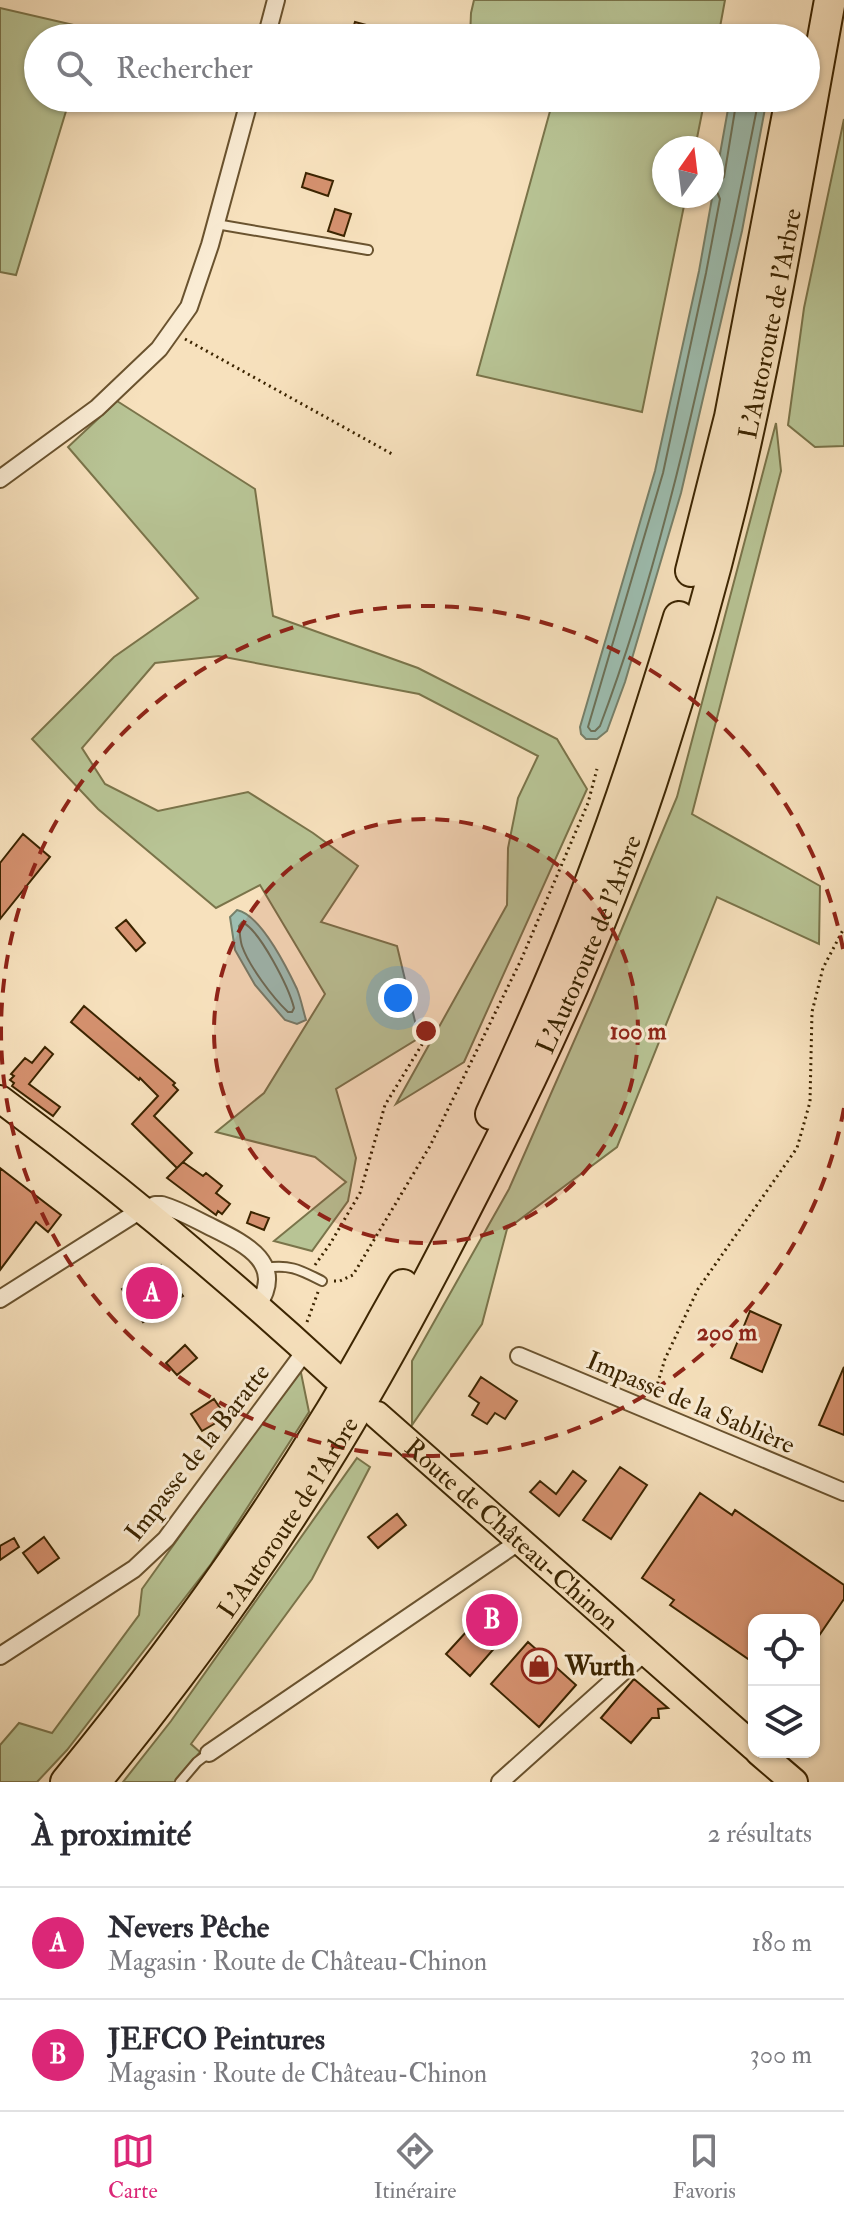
<!DOCTYPE html>
<html lang="fr">
<meta charset="utf-8">
<style>
:root{--surface:#fff;--page:#f2f2f3;--text:#2b2b33;--muted:#7c7c81;--line:#e1e1e2;--accent:#db2777}
body{margin:0;font-family:"IM FELL Double Pica",serif;background:var(--page);color:var(--text)}
.controls{position:absolute;right:24px;bottom:24px;display:grid;overflow:hidden;border-radius:16px;box-shadow:0 2px 6px #0004}
.controls button{width:72px;height:72px;display:grid;place-items:center;padding:0;border:0;border-bottom:2px solid var(--line);background:var(--surface);color:var(--text);font:40px sans-serif}
.compass{position:absolute;left:652px;top:136px;width:72px;height:72px;border-radius:50%;background:var(--surface);box-shadow:0 2px 6px #0004;rotate:14deg}
.you{position:absolute;left:398px;top:998px;width:28px;height:28px;margin:-20px;border:6px solid #fff;border-radius:50%;background:#1a73e8;box-shadow:0 0 0 12px #1a73e833}
.badge{display:grid;place-items:center;width:52px;height:52px;border-radius:50%;background:var(--accent);color:#fff;font-size:26px;font-weight:700}
.pin{position:absolute;translate:-50% -50%;border:4px solid #fff;box-shadow:0 2px 8px #0006}
.list{margin:0;padding:0;list-style:none}
h2{display:flex;justify-content:space-between;align-items:center;height:104px;margin:0;padding:0 32px;font-size:34px}
h2 small{font-size:26px;font-weight:400;color:var(--muted)}
.list li{display:grid;grid-template-columns:52px 1fr auto;gap:24px;align-items:center;box-sizing:border-box;height:112px;padding:0 32px;border-top:2px solid var(--line)}
.list b{display:block;font-size:30px;white-space:nowrap}
.list p{margin:0;font-size:26px;white-space:nowrap;color:var(--muted)}
.list em{font-size:26px;font-style:normal;color:var(--muted)}
.icon{flex:none;width:44px;height:44px;fill:none;stroke:currentColor;stroke-width:2;stroke-linecap:round;stroke-linejoin:round}
.map{position:relative;flex:none;width:844px;height:1782px;overflow:hidden}
.search{position:absolute;background:var(--surface);box-shadow:0 2px 6px #0004;left:24px;right:24px;top:24px;height:88px;display:flex;align-items:center;gap:20px;box-sizing:border-box;padding:0 28px;border-radius:44px;color:var(--muted);font-size:30px}
.sheet{height:328px;background:var(--surface)}
nav{display:flex;justify-content:space-around;align-items:center;box-sizing:border-box;height:112px;border-top:2px solid var(--line);background:var(--surface);font-size:22px;color:var(--muted)}
nav a{display:grid;justify-items:center;gap:4px}
nav .on{color:var(--accent)}
.map>svg:first-child{display:block}
.green{fill:#b8c495;stroke:#7a744a;stroke-width:2}
.water{fill:#9dbeb1;stroke:#76806a;stroke-width:2}
.lines{fill:none;stroke-linecap:round;stroke-linejoin:round}
.shore{stroke:#6c7158;stroke-width:2}
.building{fill:#d5916f;stroke:#3b2400;stroke-width:2}
.service-casing{stroke:#6a532f;stroke-width:12}
.minor-casing{stroke:#6a532f;stroke-width:20}
.primary-casing{stroke:#3b2400;stroke-width:30}
.motorway-casing{stroke:#3b2400;stroke-width:34}
.path{stroke:#3b2400;stroke-width:3;stroke-dasharray:2 4;stroke-linecap:butt}
.service{stroke:#faecd4;stroke-width:8}
.minor{stroke:#faecd4;stroke-width:16}
.primary{stroke:#f7e1bd;stroke-width:26}
.motorway{stroke:#f7e1bd;stroke-width:30}
.ring{fill:none;stroke:#8f2418;stroke-width:4;stroke-dasharray:14 10}
.labels{text-anchor:middle;stroke-width:6;stroke-linejoin:round;paint-order:stroke}
.street-label{font-size:26px;fill:#3b2400;stroke:#faecd4}
.poi-label{font-size:26px;font-weight:bold;fill:#3b2400;stroke:#faecd4;text-anchor:start}
.centre{fill:#8f2418;stroke:#faecd4;stroke-width:4}
.ring-label{font-size:24px;text-anchor:middle;font-weight:bold;fill:#8f2418;stroke:#faecd4;stroke-width:6;stroke-linejoin:round;paint-order:stroke}
</style>
<div class="map">
<svg width="844" height="1782" viewBox="0 0 844 1782">
<rect width="100%" height="100%" fill="#f7e1bd"/>
<filter id="stains"><feTurbulence type="fractalNoise" baseFrequency=".0025" numOctaves="4"/><feColorMatrix values="0 0 0 0 .2 0 0 0 0 .09 0 0 0 0 .02 0 0 0 .5 -.17"/></filter>
<radialGradient id="worn" r=".72"><stop offset=".6" stop-color="#630" stop-opacity="0"/><stop offset="1" stop-color="#630" stop-opacity=".3"/></radialGradient>
<path class="green" d="M474,0H725L718,38H470L471,13Z
M0,8L91,29L88,38H38V98H70L16,275L0,272Z
M528,98H705L695,148H664V196H686L642,412L477,375L552,104Z
M844,119V446L815,447L788,425L804,308Z
M117,401L255,489L273,616L418,668L557,739L587,789L464,1062L396,1104L507,905L508,848L518,798L538,756L419,694L219,656L155,663L82,748L105,784L158,811L248,792L313,833L358,866L321,922L397,946L419,1038L336,1089L356,1158L348,1201L312,1251L274,1241L346,1182L315,1157L216,1132L264,1093L325,994L260,885L216,908L98,809L32,739L114,657L198,598L68,447Z
M776,423L781,471L692,814L820,886L819,944L717,897L617,1147L507,1229L482,1324L412,1425V1361L509,1189L593,998L677,797Z
M300,1368L309,1412L211,1564L67,1750L37,1782H0V1745L19,1723L52,1733L139,1615L142,1589Z
M357,1458L370,1467L312,1579L191,1744L200,1752L175,1782H123L171,1721Z"/>
<path class="water" d="M730,98H767L742,231L681,493L625,682L607,731L597,739H586L581,734L580,727L655,471L699,271Z
M237,910C261,915 287,968 297,989C301,999 303,1010 306,1020L297,1024L285,1020L255,985L235,950L230,917Z"/>
<g class="lines">
<path class="shore" d="M737,98L724,177L715,187L720,199L706,273L663,473L588,727L591,731H595L600,726C642,615 672,500 698,385C720,290 740,194 759,98
M242,922C260,930 289,988 294,1008L292,1012H288C273,998 249,966 242,946C240,940 240,933 239,926Z"/>
</g>
<path class="building" d="M355,22L370,26L366,38H350Z
M306,173L333,181L328,196L302,187Z
M335,209L351,214L344,236L328,231Z
M23,834L50,857L0,919V863Z
M126,920L145,943L136,951L116,928Z
M84,1006L175,1083L173,1085L178,1090L154,1116L192,1153L177,1168L132,1124L158,1096L140,1078L139,1080L71,1022Z
M45,1047L53,1054L29,1084L60,1107L53,1116L12,1086L14,1083L10,1080L14,1076L11,1074L25,1058L32,1063Z
M183,1162L203,1176L206,1173L222,1186L216,1193L230,1204L222,1214L218,1211L216,1215L167,1178Z
M0,1168L61,1215L48,1232L36,1222L0,1270Z
M251,1212L269,1218L264,1230L247,1223Z
M161,1265L183,1296L143,1322L122,1289Z
M750,1311L781,1325L762,1372L731,1358Z
M185,1345L197,1358L177,1375L166,1363Z
M844,1367V1435L819,1425Z
M481,1377L517,1401L505,1419L495,1413L487,1424L472,1415L479,1403L469,1396Z
M214,1399L226,1417L202,1431L191,1414Z
M620,1467L647,1485L611,1539L583,1520Z
M573,1471L586,1481L559,1516L530,1492L540,1481L556,1494Z
M700,1493L732,1515L735,1510L844,1585V1599L814,1643V1620H754V1663L670,1605L674,1600L642,1578Z
M397,1514L406,1525L378,1548L368,1537Z
M44,1537L59,1558L38,1573L23,1553Z
M14,1538L19,1547L0,1560V1546Z
M489,1607L512,1628L470,1676L446,1654Z
M528,1642L576,1685L539,1727L491,1684Z
M634,1679L668,1708L658,1709L659,1718H652L631,1743L601,1718Z"/>
<g class="lines">
<g class="service-casing">
<path id="service" d="M216,224L368,250
M265,1268C290,1264 300,1270 322,1281
M180,1782L197,1762L209,1753"/>
</g>
<g class="minor-casing">
<path id="minor" d="M266,38L276,0
M0,479L97,408L159,349L189,307L210,245L250,98
M0,1299L136,1213L155,1205H162C179,1210 193,1218 209,1226C243,1243 287,1262 257,1307
M519,1356L844,1492
M0,1656L134,1569L166,1539L306,1350
M209,1753L520,1541
M500,1782L645,1652"/>
</g>
<g class="primary-casing">
<g id="primary">
<path d="M0,1099C116,1185 228,1278 334,1376"/>
<path id="s1" d="M377,1415L754,1747"/>
<path d="M759,1752L794,1782"/>
</g>
</g>
<g class="motorway-casing">
<g id="motorway">
<path d="M691,571L730,417L791,98"/>
<path d="M491,1114C527,1036 562,958 592,878C625,792 652,705 679,617"/>
<path d="M66,1782C162,1665 252,1541 331,1411C356,1370 379,1327 403,1285"/>
<path id="s2" d="M95,1782C175,1684 252,1580 319,1472C373,1386 421,1297 467,1206C542,1061 611,912 660,756C690,663 717,567 739,472C775,316 801,158 830,0"/>
</g>
</g>
<path class="path" d="M185,339L392,454
M315,1265L330,1244L360,1193L385,1105L429,1033
M334,1281H340L353,1275L430,1146L521,960L588,803L597,769
M307,1322L318,1292
M654,1395L665,1359L698,1289L797,1148L810,1102L812,1012L823,968L844,928"/>
<use href="#service" class="service"/>
<use href="#minor" class="minor"/>
<use href="#primary" class="primary"/>
<use href="#motorway" class="motorway"/>
</g>
<circle cx="426" cy="1031" r="212" fill="#8f2418" fill-opacity=".12"/>
<g class="ring">
<circle cx="426" cy="1031" r="212"/>
<path d="M844 1108A425 425 0 1 1 844 954"/>
</g>
<defs>
<g id="shop-ring" transform="scale(1.8)"><circle r="9.5" fill="#faecd4" stroke="#8f2418" stroke-width="1.5"/><path d="M-5-2.5h2.3a2.7 3.5 0 0 1 5.4 0H5L5.5 6h-11ZM-1.5-2.5h3a1.5 2.3 0 0 0-3 0Z" fill="#8f2418"/></g>
</defs>
<g fill-rule="evenodd">
<use href="#shop-ring" x="539" y="1666"/>
</g>
<g class="labels">
<g class="street-label">
<text dy="9" stroke="none"><textPath href="#s2" startOffset="1624">L'Autoroute de l'Arbre</textPath></text>
<text dy="9" stroke="none"><textPath href="#s2" startOffset="976">L'Autoroute de l'Arbre</textPath></text>
<text transform="translate(691 1402) rotate(23)" y="9">Impasse de la Sablière</text>
<text transform="translate(197 1452) rotate(-52)" y="9">Impasse de la Baratte</text>
<text dy="9" stroke="none"><textPath href="#s2" startOffset="328">L'Autoroute de l'Arbre</textPath></text>
<text dy="9" stroke="none"><textPath href="#s1" startOffset="180">Route de Château-Chinon</textPath></text>
</g>
<g class="poi-label">
<text x="565" y="1675">Wurth</text>
</g>
</g>
<circle cx="426" cy="1031" r="12" class="centre"/>
<g class="ring-label">
<text x="638" y="1039">100 m</text>
<text x="727" y="1340">200 m</text>
</g>
<rect width="100%" height="100%" filter="url(#stains)"/>
<rect width="100%" height="100%" fill="url(#worn)"/>
</svg>
<div class="controls">
<button><svg class="icon" aria-label="locate" viewBox="0 0 24 24"><circle cx="12" cy="12" r="6"/><path d="M12 2v4M12 18v4M2 12h4M18 12h4"/></svg></button>
<button><svg class="icon" aria-label="layers" viewBox="0 0 24 24"><path d="M12 4l9 5-9 5-9-5zM3 14l9 5 9-5"/></svg></button>
</div>
<svg class="compass" viewBox="-18 -18 36 36"><path d="M0-13l5 13h-10z" fill="#e53935"/><path d="M0 13l5-13h-10z" fill="#7c7c81"/></svg>
<div class="you"></div>
<div class="pin badge" style="left:152px;top:1293px">A</div>
<div class="pin badge" style="left:492px;top:1620px">B</div>
<div class="search"><svg class="icon" aria-label="search" viewBox="0 0 24 24"><circle cx="10" cy="10" r="6"/><path d="M15 15l6 6"/></svg>Rechercher</div>
</div>
<section class="sheet">
<h2>À proximité<small>2 résultats</small></h2>
<ul class="list">
<li><span class="badge">A</span><div><b>Nevers Pêche</b><p>Magasin · Route de Château-Chinon</p></div><em>180 m</em></li>
<li><span class="badge">B</span><div><b>JEFCO Peintures</b><p>Magasin · Route de Château-Chinon</p></div><em>300 m</em></li>
</ul>
</section>
<nav>
<a class="on"><svg class="icon" aria-label="map" viewBox="0 0 24 24"><path d="M3 6l6-2 6 2 6-2v14l-6 2-6-2-6 2zM9 4v14M15 6v14"/></svg>Carte</a>
<a><svg class="icon" aria-label="directions" viewBox="0 0 24 24"><path d="M12 3l9 9-9 9-9-9zM9 14v-3h6M13 9l2 2-2 2"/></svg>Itinéraire</a>
<a><svg class="icon" aria-label="saved" viewBox="0 0 24 24"><path d="M7 4h10v16l-5-4-5 4z"/></svg>Favoris</a>
</nav>
